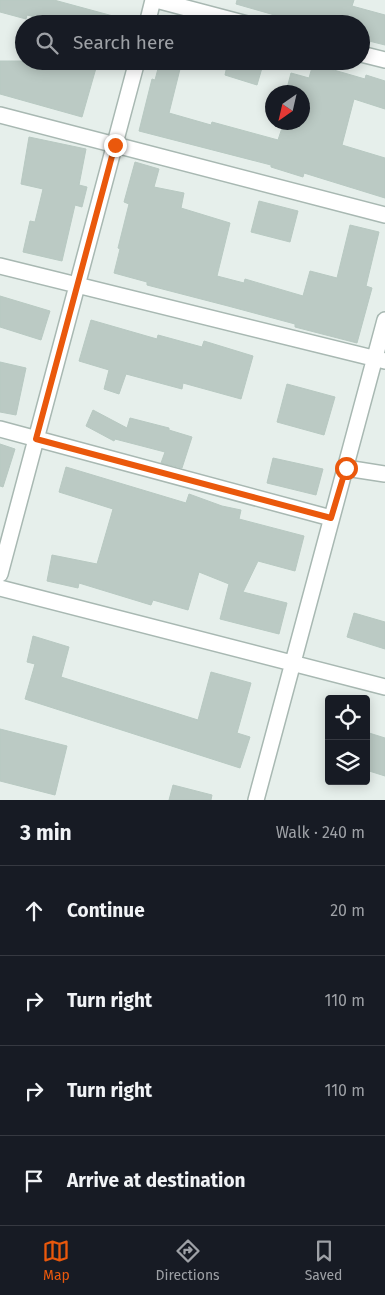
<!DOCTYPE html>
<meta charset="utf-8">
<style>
:root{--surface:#171b24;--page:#242831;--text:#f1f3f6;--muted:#9ea1a6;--line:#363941;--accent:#ea580c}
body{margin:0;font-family:"Fira Sans",sans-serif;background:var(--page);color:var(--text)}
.controls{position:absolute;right:15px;bottom:15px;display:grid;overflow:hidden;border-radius:5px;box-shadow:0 2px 12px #0003}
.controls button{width:45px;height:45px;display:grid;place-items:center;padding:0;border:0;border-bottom:1px solid var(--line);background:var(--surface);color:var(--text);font:25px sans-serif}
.compass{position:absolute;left:265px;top:85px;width:45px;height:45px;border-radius:50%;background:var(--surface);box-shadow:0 2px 12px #0003;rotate:214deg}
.stop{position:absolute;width:15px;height:15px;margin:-11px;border:4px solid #ea580c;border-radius:50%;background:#fff}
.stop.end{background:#ea580c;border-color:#fff;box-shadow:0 1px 5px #0008}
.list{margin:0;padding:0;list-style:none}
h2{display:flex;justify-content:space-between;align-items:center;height:65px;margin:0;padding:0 20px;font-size:21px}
h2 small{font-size:16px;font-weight:400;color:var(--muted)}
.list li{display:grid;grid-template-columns:32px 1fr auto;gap:15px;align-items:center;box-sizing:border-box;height:90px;padding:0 20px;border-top:1px solid var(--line)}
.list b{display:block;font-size:19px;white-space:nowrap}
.list em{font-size:16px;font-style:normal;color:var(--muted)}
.icon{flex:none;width:28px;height:28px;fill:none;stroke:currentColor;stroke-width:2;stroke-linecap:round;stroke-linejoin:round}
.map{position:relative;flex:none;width:385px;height:800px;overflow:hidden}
.search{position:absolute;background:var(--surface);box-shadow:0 2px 12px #0003;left:15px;right:15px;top:15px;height:55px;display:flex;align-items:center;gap:12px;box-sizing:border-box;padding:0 18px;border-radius:28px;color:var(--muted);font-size:19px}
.sheet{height:425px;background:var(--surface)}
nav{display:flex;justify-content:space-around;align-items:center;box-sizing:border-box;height:70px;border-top:1px solid var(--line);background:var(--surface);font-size:14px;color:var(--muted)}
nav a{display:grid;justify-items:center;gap:2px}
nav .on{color:var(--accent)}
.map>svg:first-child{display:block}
.building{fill:#bbcac4;stroke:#b8c9c2}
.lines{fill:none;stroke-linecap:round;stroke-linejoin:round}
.minor-casing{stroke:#a8b8b2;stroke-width:18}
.minor{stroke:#fff;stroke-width:15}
.route{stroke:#ea580c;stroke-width:6}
</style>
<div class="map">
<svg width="385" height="800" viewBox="0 0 385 800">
<rect width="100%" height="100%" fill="#e6efeb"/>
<path class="building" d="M0,0H54L124,19V24H64L27,15L26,19L0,12Z
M237,0H354L352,6L385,15V45L361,39V24H306L236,4Z
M0,61H98L82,117L0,94Z
M160,61H182L169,113L211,125L212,122L278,140L284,122H302V92H286L291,73L309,78L313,64L365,79L366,75L385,81V109L354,99L342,145L385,158V198L304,173L303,177L271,167V165L139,131L152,79L155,80Z
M228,61H264L257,85L225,75Z
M29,137L86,149L79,185L87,187L82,207L75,205L62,261L23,252L30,221L35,222L43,189L21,184Z
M135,162L159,169L154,187L184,193L181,208L230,223L217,276L244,283L245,279L303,296L310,271L337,278L350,225L379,232L366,286L372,288L357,343L295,327V324L228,306L147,285V282L114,273L120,249L118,248L129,204L124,202Z
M259,201L298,211L290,242L251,232Z
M0,296L50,311L41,340L0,327Z
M91,320L157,339L158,335L202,347L204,341L253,356L241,399L183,383L182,389L126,374L119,394L104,389L109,370L79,361Z
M0,362L26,368L16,415L0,412Z
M287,384L335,397L324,435L277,422Z
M93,410L127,428L130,418L169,428V430L192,437L182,468L161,463L165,452L115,439L114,441L86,426Z
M0,444L15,449L3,487L0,486Z
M273,458L323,469L316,495L267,483Z
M66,467L186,503L189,494L222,506L241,510L239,519L304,536L295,571L258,561L243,592L287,603L279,634L220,619L229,584L199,572L188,610L153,600L151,605L79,583L78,588L47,581L52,555L97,564L113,509L59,492Z
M354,613L385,622V649L347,637Z
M33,636L69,647L61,677L198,720L211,672L251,683L237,733L250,737L240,768L25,699L35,664L27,662Z
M0,729L67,746L55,795L0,781Z
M366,732L385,738V776L366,770Z
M173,785L212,795L211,800H169Z"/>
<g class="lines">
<g class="minor-casing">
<path id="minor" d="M156,0L247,24
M147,24L153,0
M361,54L385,60
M0,115L385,215
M0,266L385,361
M0,429L331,518
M346,468L385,474
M0,574L137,61
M0,588L385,687
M256,800L385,320"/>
</g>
<use href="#minor" class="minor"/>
</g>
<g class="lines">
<path class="route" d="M115,145L36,439L331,518L346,468"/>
</g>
</svg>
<div class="controls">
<button><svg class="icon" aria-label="locate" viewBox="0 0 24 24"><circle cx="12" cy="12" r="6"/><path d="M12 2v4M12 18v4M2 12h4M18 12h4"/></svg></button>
<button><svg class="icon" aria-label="layers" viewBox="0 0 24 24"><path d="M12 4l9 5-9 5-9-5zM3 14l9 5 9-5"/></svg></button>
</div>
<svg class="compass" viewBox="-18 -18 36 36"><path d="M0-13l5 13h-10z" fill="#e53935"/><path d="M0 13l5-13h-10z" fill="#9ea1a6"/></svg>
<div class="stop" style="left:346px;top:468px"></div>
<div class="stop end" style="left:115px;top:145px"></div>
<div class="search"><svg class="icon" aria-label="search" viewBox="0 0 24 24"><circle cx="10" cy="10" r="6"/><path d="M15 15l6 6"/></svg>Search here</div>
</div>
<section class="sheet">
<h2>3 min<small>Walk · 240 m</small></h2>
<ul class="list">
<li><svg class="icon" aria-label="ahead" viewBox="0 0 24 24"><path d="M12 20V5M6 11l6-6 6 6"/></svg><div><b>Continue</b></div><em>20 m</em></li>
<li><svg class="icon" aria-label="right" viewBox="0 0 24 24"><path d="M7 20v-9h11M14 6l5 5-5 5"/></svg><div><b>Turn right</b></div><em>110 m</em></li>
<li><svg class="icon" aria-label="right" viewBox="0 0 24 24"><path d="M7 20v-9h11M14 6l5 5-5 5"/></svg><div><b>Turn right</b></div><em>110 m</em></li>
<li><svg class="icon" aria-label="arrive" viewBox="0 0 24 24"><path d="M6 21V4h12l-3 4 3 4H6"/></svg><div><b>Arrive at destination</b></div></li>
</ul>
</section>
<nav>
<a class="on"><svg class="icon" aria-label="map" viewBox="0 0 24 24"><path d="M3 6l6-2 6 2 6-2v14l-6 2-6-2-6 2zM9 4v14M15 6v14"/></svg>Map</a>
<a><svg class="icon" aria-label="directions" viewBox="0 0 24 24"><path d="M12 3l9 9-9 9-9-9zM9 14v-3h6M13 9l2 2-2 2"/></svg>Directions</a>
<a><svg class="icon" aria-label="saved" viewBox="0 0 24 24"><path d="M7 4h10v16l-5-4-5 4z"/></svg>Saved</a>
</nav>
